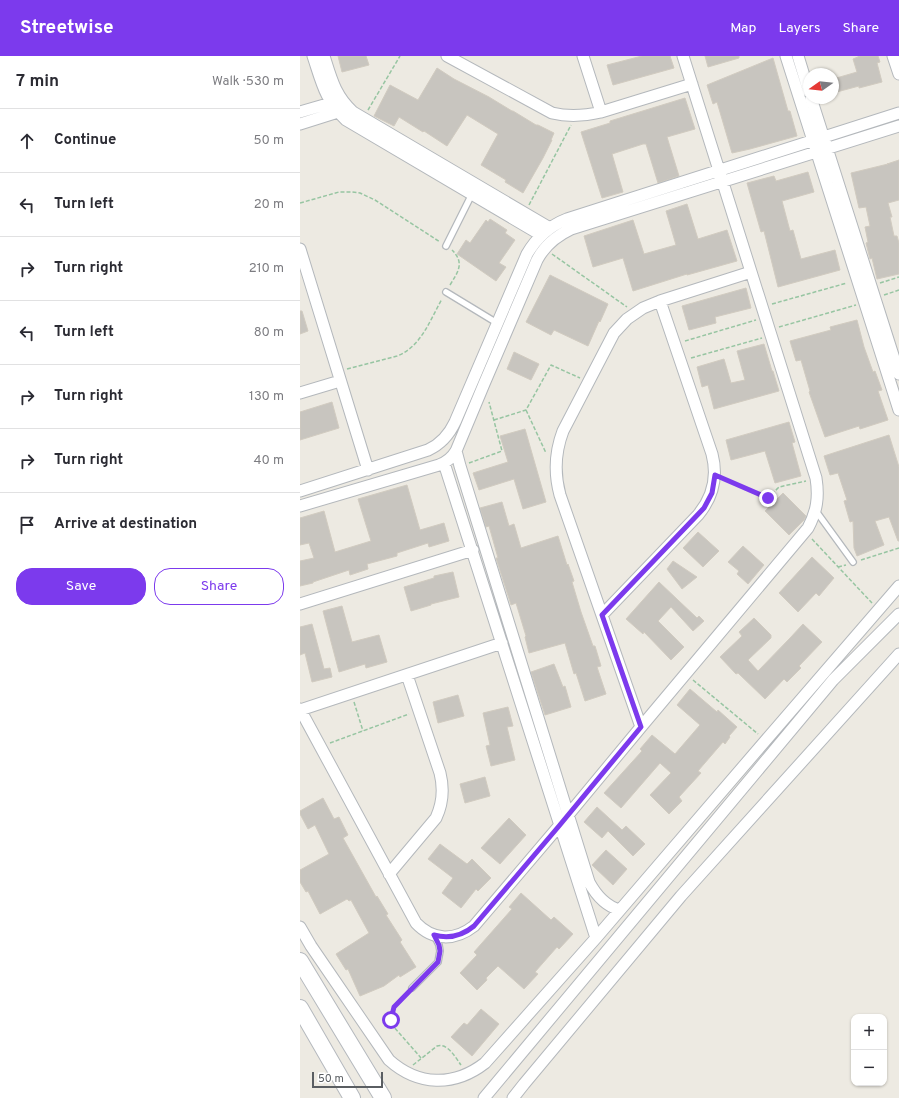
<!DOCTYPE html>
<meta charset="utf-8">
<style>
:root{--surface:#fff;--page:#f2f2f3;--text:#2b2b33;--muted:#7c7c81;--line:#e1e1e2;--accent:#7c3aed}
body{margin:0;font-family:Overpass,sans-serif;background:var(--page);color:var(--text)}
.controls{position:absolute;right:12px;bottom:12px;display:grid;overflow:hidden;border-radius:8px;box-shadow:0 1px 3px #0004}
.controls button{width:36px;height:36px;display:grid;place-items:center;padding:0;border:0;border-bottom:1px solid var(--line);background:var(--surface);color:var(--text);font:20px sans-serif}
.compass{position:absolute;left:503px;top:12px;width:36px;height:36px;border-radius:50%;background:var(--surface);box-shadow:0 1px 3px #0004;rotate:255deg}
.scale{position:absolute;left:12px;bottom:10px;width:71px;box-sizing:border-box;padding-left:4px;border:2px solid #5a5e62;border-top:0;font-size:11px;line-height:14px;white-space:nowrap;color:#5a5e62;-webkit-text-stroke:3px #fff;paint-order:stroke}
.stop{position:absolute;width:12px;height:12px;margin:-9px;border:3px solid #7c3aed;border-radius:50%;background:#fff}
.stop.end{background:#7c3aed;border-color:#fff;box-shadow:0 1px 4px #0008}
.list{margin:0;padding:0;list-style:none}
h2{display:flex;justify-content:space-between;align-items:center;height:52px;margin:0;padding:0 16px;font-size:17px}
h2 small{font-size:13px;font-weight:400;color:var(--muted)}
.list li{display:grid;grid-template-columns:26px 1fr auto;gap:12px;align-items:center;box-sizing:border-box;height:64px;padding:0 16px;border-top:1px solid var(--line)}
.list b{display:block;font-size:15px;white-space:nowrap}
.list em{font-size:13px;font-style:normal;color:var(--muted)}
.actions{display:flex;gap:8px;padding:12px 16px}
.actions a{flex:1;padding:9px 0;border:1px solid var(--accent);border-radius:16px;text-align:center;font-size:14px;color:var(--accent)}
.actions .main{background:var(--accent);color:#fff}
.icon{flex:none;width:22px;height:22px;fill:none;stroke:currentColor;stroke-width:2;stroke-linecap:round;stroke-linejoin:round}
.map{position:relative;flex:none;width:599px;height:1042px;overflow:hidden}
header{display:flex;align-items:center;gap:24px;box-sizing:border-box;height:56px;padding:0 20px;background:var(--accent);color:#fff}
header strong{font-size:19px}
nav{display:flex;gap:22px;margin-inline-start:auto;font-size:14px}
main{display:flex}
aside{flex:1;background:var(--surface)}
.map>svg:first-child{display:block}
.building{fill:#c8c5bf;stroke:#d1cbc0}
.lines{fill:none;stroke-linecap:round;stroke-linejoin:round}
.lane-casing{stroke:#b4b8bc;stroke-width:8}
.street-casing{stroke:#b4b8bc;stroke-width:13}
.secondary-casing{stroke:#b5b9be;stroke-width:18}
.path{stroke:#97c5a2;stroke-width:1.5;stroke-dasharray:4 2;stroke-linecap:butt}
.lane{stroke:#fff;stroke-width:5.5}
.street{stroke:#fff;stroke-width:11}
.secondary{stroke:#fff;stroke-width:16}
.route{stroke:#7c3aed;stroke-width:5}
</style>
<header>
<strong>Streetwise</strong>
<nav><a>Map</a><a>Layers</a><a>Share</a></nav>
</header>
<main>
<aside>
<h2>7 min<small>Walk · 530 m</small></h2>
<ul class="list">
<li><svg class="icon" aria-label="ahead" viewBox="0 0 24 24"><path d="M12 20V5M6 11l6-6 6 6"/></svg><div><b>Continue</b></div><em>50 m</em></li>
<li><svg class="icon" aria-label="left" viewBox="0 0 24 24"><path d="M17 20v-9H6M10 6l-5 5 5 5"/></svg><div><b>Turn left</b></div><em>20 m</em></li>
<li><svg class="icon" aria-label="right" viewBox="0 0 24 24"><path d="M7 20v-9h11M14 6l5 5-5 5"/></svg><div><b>Turn right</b></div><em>210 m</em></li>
<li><svg class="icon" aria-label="left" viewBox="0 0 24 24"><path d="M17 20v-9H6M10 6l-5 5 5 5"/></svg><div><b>Turn left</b></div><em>80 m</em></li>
<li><svg class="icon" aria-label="right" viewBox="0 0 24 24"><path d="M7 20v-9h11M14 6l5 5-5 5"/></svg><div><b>Turn right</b></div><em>130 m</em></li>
<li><svg class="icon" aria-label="right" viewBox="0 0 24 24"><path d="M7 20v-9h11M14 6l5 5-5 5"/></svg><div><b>Turn right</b></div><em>40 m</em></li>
<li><svg class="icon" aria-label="arrive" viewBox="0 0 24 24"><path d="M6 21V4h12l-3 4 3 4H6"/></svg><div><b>Arrive at destination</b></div></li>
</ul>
<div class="actions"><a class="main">Save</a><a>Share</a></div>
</aside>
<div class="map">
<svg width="599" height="1042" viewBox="0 0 599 1042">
<rect width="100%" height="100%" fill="#edeae2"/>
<path class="building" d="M38,0H66L69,9L42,16Z
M342,0H370L374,12L313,29L307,9Z
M405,0H439V2L408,11Z
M560,0H578L580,6L577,7L582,26L559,32V30L533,37V23L557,16L553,3Z
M473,2L488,55H490L497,80L450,93L432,97L417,46L413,48L407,29Z
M137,12L154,23L189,41L212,55H213L236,69H238L254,77L251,84H252L243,102L223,137L205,126L206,124L181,109L198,78L167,59L147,90L124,75L123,76L99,61L94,70L74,60L90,29L118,44Z
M385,42L395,73L367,81L379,120L358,127L346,88H343L312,98L323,136L302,142L281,76L310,67V65Z
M599,104V144L588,147L592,161H590L594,180H597L599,187V218L577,223L572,202L570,203L566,187L568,186L565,171L570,170L566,151L559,152L551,117L588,108H587Z
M508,116L514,136L482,145L490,175L493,174L501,203L535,194L540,214L478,231L464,175L461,176L447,127L474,120L476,125Z
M387,148L398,183L427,174L437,205L387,219V218L333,235L323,202L293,211L284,180L333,164L344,198L376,189L366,155Z
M190,163L207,174L205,177L215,184L199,207L206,211L196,225L157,198L166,184L170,187L186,164L188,166Z
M250,219L308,248L300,266L299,265L288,290L254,274L251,279L226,266Z
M446,232L451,252L415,261L416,267L389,274L382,250Z
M0,255H2L8,275L0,278Z
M557,264L564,291L573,316L575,315L582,334L578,335L588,364L560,373L559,370L525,381L509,336L510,335L501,304L496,305L490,285L531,274L530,271Z
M464,288L472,315H473L479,335L414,353L408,329L402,331L397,311L424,303L431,327L445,324L437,295Z
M214,296L239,308L231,324L207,313Z
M32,346L39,372L0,384V356Z
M489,366L495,386L492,387L501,420L475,427L465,395L431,404L426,384Z
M225,373L246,446L223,453L214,423L179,434L173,417L208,406L200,380Z
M589,379L599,411V485H598L589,461L575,465L584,489L557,500L554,492L553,465L550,466L544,445L547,444L538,417L530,419L524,400Z
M107,429L120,474L144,467L149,485L129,491L128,487L97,497V500L67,508L68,513L50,519L49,514L13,526V527L0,530V505L14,502L9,487L0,489V462L24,455L35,496L71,485L58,443Z
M483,437L506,460L504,464L489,479L465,455Z
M202,446L209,470L214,468L221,492L258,480L267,509L268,508L274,525L272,526L281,556L293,590H295L301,610L297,611L306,638L285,645L276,617L274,618L265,587L229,597L225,581L226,580L216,547L211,549L196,502H198L189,470L186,471L180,452Z
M398,476L419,495L403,511L383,492Z
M443,490L464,509L448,528L437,518L439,515L428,506Z
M512,501L534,522L519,540L516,537L498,556L479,537Z
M373,505L397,521L382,533L367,513Z
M153,516L159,541L131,548V549L111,555L104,531L134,522V520Z
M359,526L397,562L399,560L404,565L393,575L371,551L358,565L384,591L371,604L344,576L343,578L326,563Z
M42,550L52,586L79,579L87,606L66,612L65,608L39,616L23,555Z
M454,562L471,579V582L448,604L458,615L490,582L503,568L522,586L499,610L501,612L487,626L484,623L465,643L438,617L436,618L420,601L442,580L439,576Z
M12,568L24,613L30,612L32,621L12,626L5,597L0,599V571Z
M254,608L263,631L265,630L271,651L245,659L231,616Z
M390,633L417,656L418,654L437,671L429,680L430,681L425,688L423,686L398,715L401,717L379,741L382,745L369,758L350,739L371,717L360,707L321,752L304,737L342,695L340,693L352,679L375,698L400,669L377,649Z
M158,639L164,660L138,667L133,646Z
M208,651L213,670L207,671L215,704L191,710L186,690L190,689L183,657Z
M185,721L190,740L165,747L160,728Z
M23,742L34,763L39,761L48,779L43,782L76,841L77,840L88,858L86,859L102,884L100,886L116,911L100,921L99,919L84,930L60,940L48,913L46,914L36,898L69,877L51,844L49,845L47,843L20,858L8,835L6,836L0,826V814L29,798L15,769L8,773L0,758V755Z
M297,751L322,774L326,770L345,788L333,800L308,775L302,782L284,766Z
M209,762L226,779L200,808L181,792Z
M140,788L167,808L172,803L191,822L178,835L176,833L161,852L142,837L153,822L128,803Z
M306,794L327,813L313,829L292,809Z
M221,837L251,864L254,861L273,878L259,893L257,891L235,916L238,918L224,933L198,910L186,922L187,924L177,934L160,917L177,899L174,896L212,853L209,851Z
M181,953L199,968L172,1000L151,981L164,967L167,969Z"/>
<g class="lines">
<g class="lane-casing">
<path id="lane" d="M146,190L172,138
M146,236L197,267
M516,455L553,506
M112,932L138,906L140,895L139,889L134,879"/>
</g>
<g class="street-casing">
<path id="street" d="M13,0C22,27 25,44 46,64L241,179
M24,0C31,22 35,40 53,56L250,172
M147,0L252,57C269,61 284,60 301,56L392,28
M283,0L301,56
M486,0L599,354
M498,0L509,36
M593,0L599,18
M511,42L599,318
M0,56L31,47
M0,68L38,56
M0,193L68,414
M0,337L40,325
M156,395L160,410L289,826C296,839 305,850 320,854
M144,407C196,565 244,724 296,882
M0,435L128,394C141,388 149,379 155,366L227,198C237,181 249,170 267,163L599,57
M0,450L139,409C147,406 152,402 156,395L184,328L237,204C245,189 256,180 271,173L599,70
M0,548L173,494
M302,559L398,459C413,441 418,421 412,398L360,245
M0,653L116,867C133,885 155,885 174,870L259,770L341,671L508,472C517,455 519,441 516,422L383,0
M0,654L202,587
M341,671L260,439C254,417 255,396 263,375L314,277L327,263L343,252L360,245L451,216
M89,818L136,762C143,747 144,733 140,717L107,619
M0,871L11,890L89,1004C118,1030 154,1031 185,1007L296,882L466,684L599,530
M184,1042L533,624L599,558
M213,1042L224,1028L381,840L599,598"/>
</g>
<g class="secondary-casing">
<path id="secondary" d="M0,905L83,1042
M0,952L52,1042"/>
</g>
<path class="path" d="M68,54L100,0
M0,147L39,136H52L60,137L75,144L140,186
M229,149L271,69
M252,198L327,251
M580,227L599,221
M150,229C158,216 165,207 152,194
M584,239L599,234
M472,248L547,227
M479,271L556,249
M385,285L456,264
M391,302L462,282
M47,313L97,300C121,291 130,264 142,243
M226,354L246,397
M194,364L226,354L251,309L280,322
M169,407L202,395L189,346
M423,423L468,442L479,431L506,425
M512,483L572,547
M561,504L599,492
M538,511L546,509
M393,624L458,678
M54,646L63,675
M30,687L109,658
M108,937C97,948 88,954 93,970L121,1002
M113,1009L137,990C148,987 155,1001 161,1009"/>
<use href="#lane" class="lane"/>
<use href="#street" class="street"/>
<use href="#secondary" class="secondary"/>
</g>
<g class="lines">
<path class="route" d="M91,964L93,955L94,951L138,906L140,895L139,889L134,879C149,883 162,880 174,870L259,770L341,671L302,559L404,452L412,437L415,419L468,442"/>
</g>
</svg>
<div class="controls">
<button>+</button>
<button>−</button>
</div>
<svg class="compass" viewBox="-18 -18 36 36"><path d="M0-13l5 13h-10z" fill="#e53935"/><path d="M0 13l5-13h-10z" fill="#7c7c81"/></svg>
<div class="scale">50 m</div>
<div class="stop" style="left:91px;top:964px"></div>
<div class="stop end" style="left:468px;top:442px"></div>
</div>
</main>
